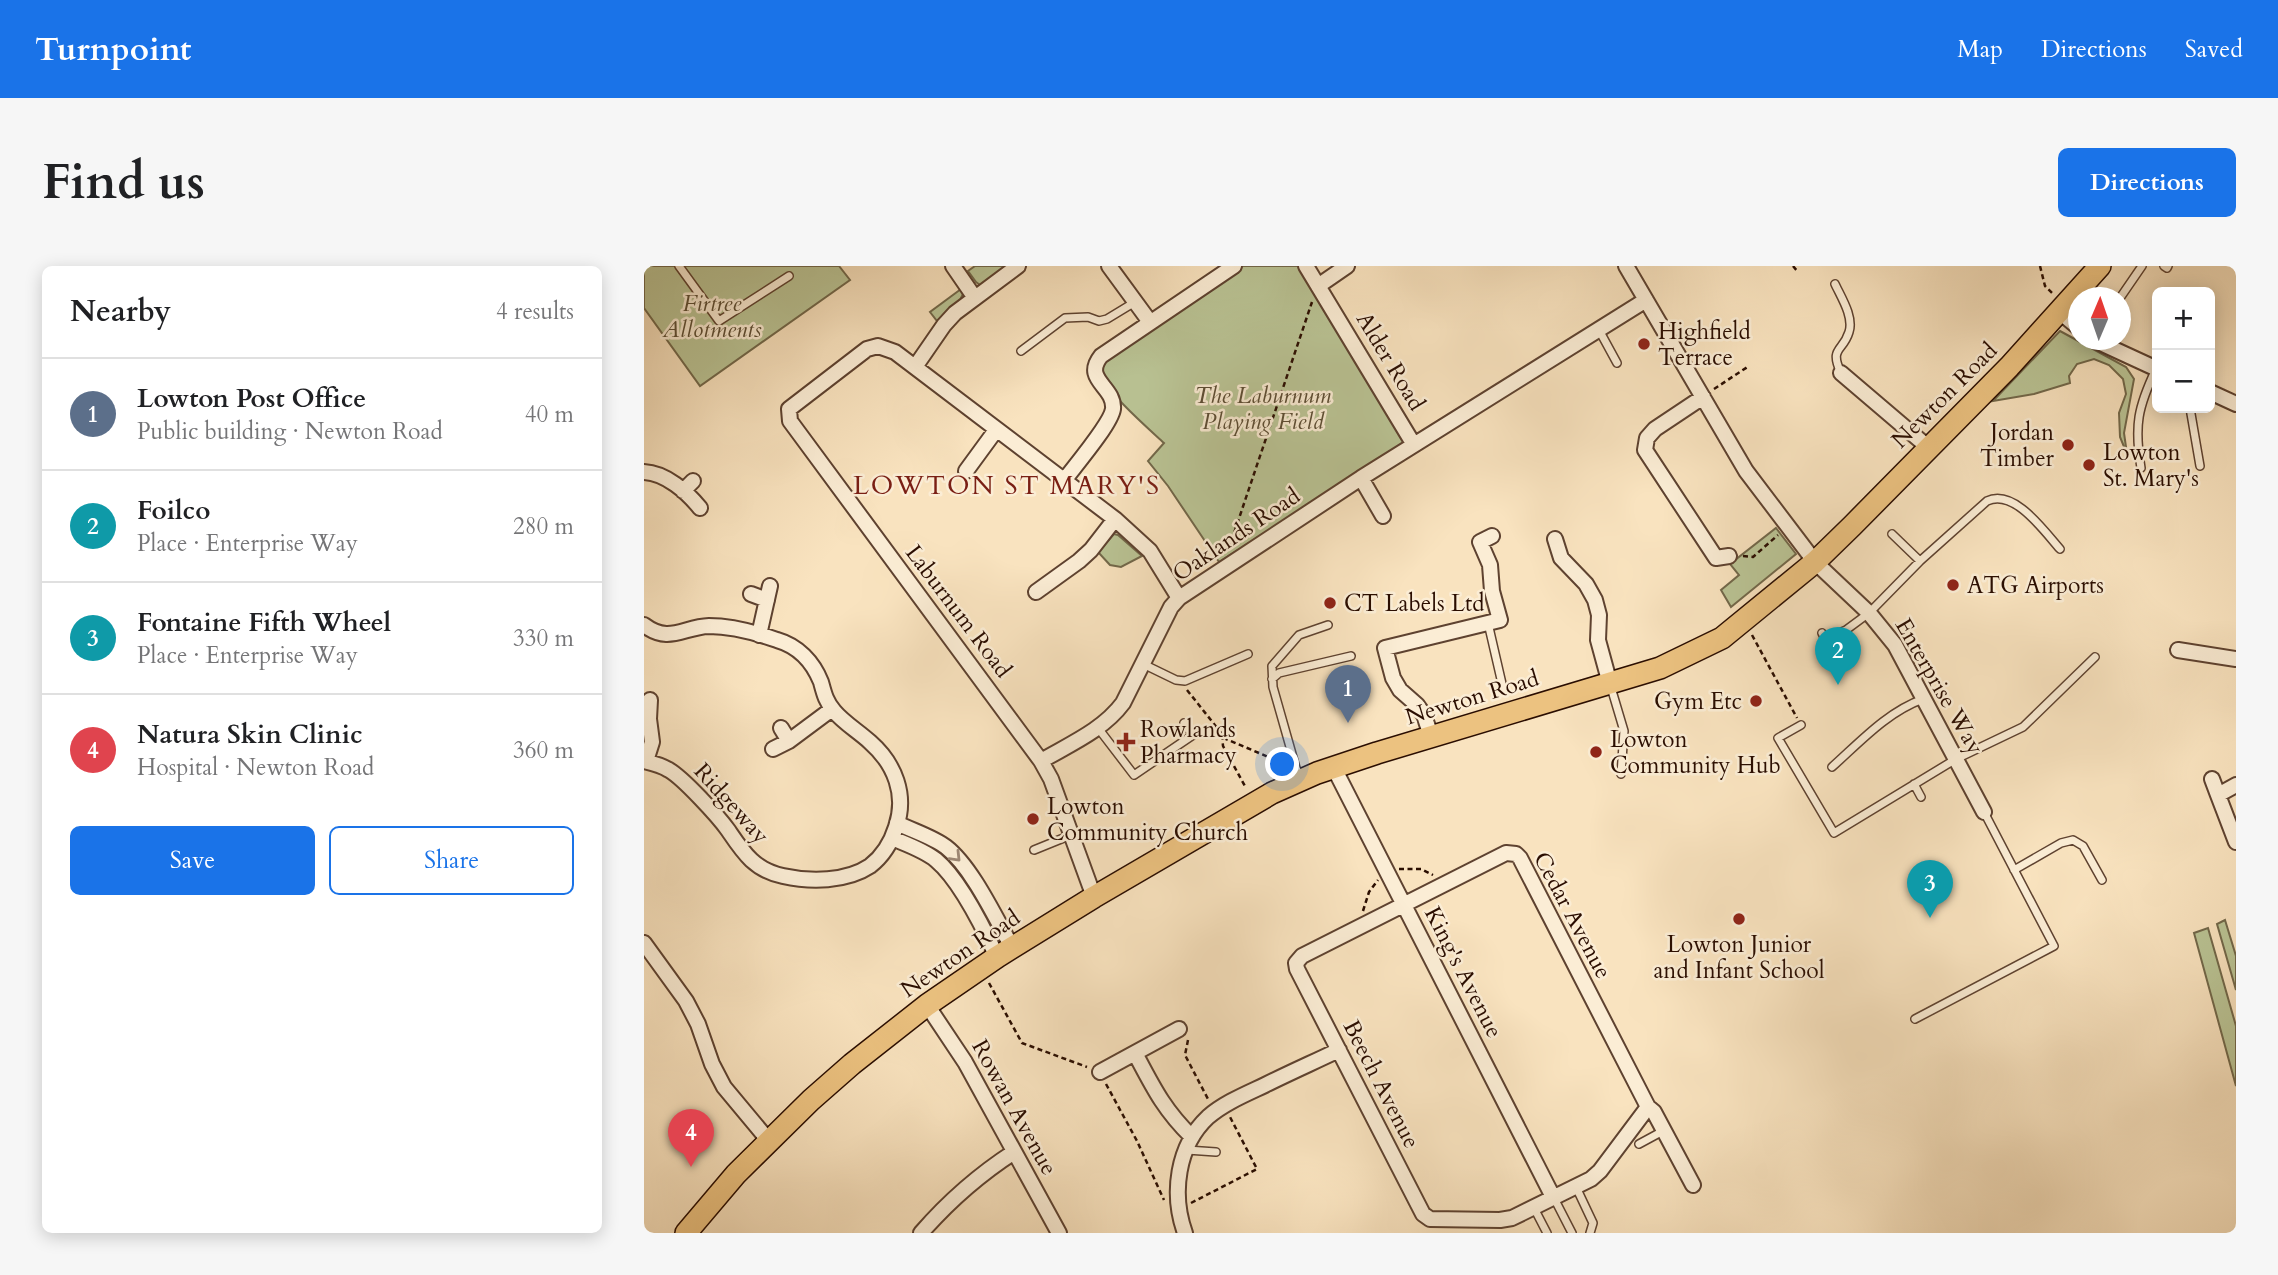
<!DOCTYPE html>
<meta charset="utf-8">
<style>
:root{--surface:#fff;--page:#f6f6f6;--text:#202124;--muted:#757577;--line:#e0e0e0;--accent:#1a73e8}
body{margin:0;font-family:Cardo,serif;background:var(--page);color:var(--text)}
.controls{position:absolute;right:21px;top:21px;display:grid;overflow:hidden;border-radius:10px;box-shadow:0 4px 18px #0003}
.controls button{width:63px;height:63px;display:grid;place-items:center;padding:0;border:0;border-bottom:2px solid var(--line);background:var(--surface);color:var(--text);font:35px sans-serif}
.compass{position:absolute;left:1424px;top:21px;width:63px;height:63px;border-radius:50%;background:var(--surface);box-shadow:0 4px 18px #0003;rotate:2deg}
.you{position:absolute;left:639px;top:499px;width:24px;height:24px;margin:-18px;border:5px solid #fff;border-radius:50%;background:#1a73e8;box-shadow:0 0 0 10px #1a73e833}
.badge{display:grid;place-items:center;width:46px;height:46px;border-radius:50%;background:var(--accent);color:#fff;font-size:23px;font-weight:700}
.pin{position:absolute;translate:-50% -58px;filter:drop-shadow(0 2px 4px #0008)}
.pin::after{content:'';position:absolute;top:37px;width:24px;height:21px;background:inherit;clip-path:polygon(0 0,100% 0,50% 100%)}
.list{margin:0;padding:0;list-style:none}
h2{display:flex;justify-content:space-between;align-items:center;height:91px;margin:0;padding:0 28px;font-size:30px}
h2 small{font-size:23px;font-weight:400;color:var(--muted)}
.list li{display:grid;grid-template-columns:46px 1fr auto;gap:21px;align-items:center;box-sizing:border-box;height:112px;padding:0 28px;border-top:2px solid var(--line)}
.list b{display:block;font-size:26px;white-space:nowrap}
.list p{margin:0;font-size:23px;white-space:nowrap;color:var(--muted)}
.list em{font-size:23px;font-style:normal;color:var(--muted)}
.actions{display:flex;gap:14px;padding:21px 28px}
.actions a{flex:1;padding:16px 0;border:2px solid var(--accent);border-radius:10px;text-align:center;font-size:24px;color:var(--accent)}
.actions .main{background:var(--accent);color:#fff}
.map{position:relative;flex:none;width:1592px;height:967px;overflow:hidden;border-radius:10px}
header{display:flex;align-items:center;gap:42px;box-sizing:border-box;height:98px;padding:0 35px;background:var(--accent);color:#fff}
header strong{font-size:33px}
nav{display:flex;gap:38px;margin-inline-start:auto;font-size:24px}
.intro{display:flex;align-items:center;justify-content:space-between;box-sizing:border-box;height:168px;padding:0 42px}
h1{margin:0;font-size:49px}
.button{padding:18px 32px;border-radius:10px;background:var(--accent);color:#fff;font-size:24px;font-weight:700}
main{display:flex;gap:42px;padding:0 42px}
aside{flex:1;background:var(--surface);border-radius:10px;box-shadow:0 4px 18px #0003}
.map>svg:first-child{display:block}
.green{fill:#bac495;stroke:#72684a;stroke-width:2}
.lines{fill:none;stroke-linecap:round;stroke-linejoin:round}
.lane-casing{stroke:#5e4230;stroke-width:10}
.street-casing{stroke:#5e4230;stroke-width:18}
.primary-casing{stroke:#2a0d00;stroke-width:24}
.path{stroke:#2a0d00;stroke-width:2.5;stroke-dasharray:5 3.5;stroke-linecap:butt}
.lane{stroke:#fbedd5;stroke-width:7}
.street{stroke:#fbedd5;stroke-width:14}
.primary{stroke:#ecc280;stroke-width:21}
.oneway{stroke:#9d8875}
.poi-dot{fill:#8f2418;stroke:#fbedd5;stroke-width:2.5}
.labels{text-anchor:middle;stroke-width:5;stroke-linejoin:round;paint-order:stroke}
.park-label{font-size:23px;font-style:italic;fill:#5c4d34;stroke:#fbedd5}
.poi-label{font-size:23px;fill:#2a0d00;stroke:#fbedd5;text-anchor:start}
.street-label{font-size:23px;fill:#2a0d00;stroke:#fbedd5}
.quarter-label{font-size:26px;letter-spacing:2px;fill:#7a1f14;stroke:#fbedd5}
</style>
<header>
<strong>Turnpoint</strong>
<nav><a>Map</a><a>Directions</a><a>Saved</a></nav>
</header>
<div class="intro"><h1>Find us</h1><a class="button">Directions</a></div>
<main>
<aside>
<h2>Nearby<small>4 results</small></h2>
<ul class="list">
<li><span class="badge" style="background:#5c6f8a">1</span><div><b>Lowton Post Office</b><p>Public building · Newton Road</p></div><em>40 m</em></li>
<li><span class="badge" style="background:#0f9aa8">2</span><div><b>Foilco</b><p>Place · Enterprise Way</p></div><em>280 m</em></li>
<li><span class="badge" style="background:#0f9aa8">3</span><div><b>Fontaine Fifth Wheel</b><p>Place · Enterprise Way</p></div><em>330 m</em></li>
<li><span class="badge" style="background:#e0444e">4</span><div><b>Natura Skin Clinic</b><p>Hospital · Newton Road</p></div><em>360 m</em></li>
</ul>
<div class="actions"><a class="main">Save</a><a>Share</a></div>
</aside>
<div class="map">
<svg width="1592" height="967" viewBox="0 0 1592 967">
<rect width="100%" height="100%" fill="#f9e3bf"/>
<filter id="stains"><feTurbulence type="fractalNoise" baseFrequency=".00286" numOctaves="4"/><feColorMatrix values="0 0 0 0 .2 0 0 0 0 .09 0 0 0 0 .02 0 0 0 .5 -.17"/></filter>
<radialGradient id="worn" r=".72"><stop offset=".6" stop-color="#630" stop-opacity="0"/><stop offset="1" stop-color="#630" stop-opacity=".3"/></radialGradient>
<path class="green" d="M0,0H195L206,14L56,120L0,42Z
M331,0H359L360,2L336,19L332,16L324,5Z
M597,0H656L759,168L760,178L575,296L524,220L504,195L520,177C505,163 463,127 458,109C456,103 458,98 461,92Z
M317,23L319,28L316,34L293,55L286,46Z
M1416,65L1482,101L1490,113L1480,167L1483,188L1476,171L1475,147L1482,128L1479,113L1465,99L1450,93L1433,98L1425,110L1426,117L1390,128L1349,135Z
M1132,262L1152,288L1087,341L1077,324L1095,309L1086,298Z
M470,268L474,269L498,290L477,301L466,299L454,286Z
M1581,654L1592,690V724L1573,658Z
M1564,662L1592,760V820L1550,667Z"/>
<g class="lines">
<g class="lane-casing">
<path id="lane" d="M35,0L75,55L145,10
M1520,0L1523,2L1524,0
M1191,18C1197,31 1210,51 1205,66C1199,86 1185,81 1197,107
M1476,32L1498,0
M955,64L973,97
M377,85L421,52L444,51L455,55L463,53L491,36
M1546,142L1556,200
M1497,202C1490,159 1494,141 1512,103
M1248,268L1276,295
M844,357L859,422
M1178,367L1181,373L1202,364L1225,347L1276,295L1343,235C1370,222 1400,265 1416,283
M499,398L532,414L541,415L604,388
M628,413L635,407L707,390
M966,418L980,465L977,508
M1157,459L1134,472L1190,567L1312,493L1379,461L1451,391
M454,462L490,509L549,469L540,457
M1188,501C1216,476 1243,446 1279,433
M657,512L652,502L629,421L628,400L655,369L684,359
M1270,518L1277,531
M390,584L427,569
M1370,604L1417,577L1429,574L1439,580L1458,614
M1271,753L1410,680L1340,546
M995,878L1019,865
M543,884L572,886
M932,921L949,957L946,967
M910,932L928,967
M890,942L903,967"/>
</g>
<g class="street-casing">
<path id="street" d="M309,0L331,32
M465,0L506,56
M662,0L770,179
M982,0L1102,205L1171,296L1225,347L1251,379L1340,546
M674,20L703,0
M1416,46L1434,61
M1450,74L1513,103
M271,101L300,59L311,47L374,0
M1197,107L1285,182
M1566,126L1592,138
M1059,131L1011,163L1003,172L1001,184L1072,292L1085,290
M322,205L352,164
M0,206C22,207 43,226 56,242
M717,212L739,250
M419,216C430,201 467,158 469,143C471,120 438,114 457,90L590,0
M39,225L49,215
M911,273L917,292L942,318L951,334L955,349L954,374L966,418
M392,326L435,295L447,284L471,253
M107,328L123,334
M0,359C25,378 39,361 65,360C87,360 113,367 133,374C154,380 169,396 177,416C180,427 182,436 190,445C200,457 214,465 226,476C251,498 263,529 252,561C247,577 239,590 226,600C202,616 166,616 139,610C110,604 99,586 84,564C74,550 39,512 25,504C17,499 9,497 0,495
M115,369L126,320
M1534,384L1592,393
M137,462L145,475
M787,470L780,449L773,439L756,424L749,412L741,382L856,354L848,325L846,299L836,276L848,270
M129,483L145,475L188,443
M2,495L8,476L5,453L6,434
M397,495C426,478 459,464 479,437L527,341L535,332L717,212L1002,34
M690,502L909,931
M1568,513L1574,529
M1592,519L1574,529L1592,576
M253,557C269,565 289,571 302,581C328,601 352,653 368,681
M248,572C262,578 280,584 292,594C316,614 340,663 353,691
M450,631L407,513L397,495L146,155L145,143L223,83L234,80L251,86L471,253L506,285L535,332
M0,677L42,735L54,758L68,798L80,821L125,875
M283,739L321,796L415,967
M491,787C509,821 520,844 548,871
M456,806L535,763
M1004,841L956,905L947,913L868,952L856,954L786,953L779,948L653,703L652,697L658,690L862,587L872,588L876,592L1004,841L1010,846L1049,919
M277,967C304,936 336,908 370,886
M541,967C527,928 533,880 564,851C580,837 602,828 621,819C645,807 670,796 695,784"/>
</g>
<g class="primary-casing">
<path id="primary" d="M42,967L92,908L167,834L208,798L283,739L353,691L450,631L628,527L673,507L733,487L1016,402L1078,372L1171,296L1208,260L1365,101L1456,0"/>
</g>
<path class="path" d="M1149,0L1154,6
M1396,0L1401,20L1409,28
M1070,123L1105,100
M585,282L668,36
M1099,290L1109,291L1134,269
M1108,369L1153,452
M543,424L582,473L641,498
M578,469L579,480L602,522
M755,603H777L789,609
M719,645L725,626L734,614
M345,717L378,777L443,801
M544,774L541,789L565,835
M462,818L493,875L520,934
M547,937L613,903L586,851"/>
<use href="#lane" class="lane"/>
<use href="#street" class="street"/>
<use href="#primary" class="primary"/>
</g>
<defs><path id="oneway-chevron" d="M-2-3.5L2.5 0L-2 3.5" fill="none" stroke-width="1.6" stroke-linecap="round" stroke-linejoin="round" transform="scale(1.75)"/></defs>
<use class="oneway" href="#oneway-chevron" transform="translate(312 591) rotate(46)"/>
<g class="poi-dot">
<circle cx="1000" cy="78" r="7"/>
<circle cx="1424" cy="179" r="7"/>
<circle cx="1445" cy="199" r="7"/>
<circle cx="1309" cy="319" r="7"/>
<circle cx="686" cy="337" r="7"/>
<circle cx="1112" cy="435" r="7"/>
<path d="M478.5 465.5h7v7h7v7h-7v7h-7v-7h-7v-7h7z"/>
<circle cx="952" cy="486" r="7"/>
<circle cx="389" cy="553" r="7"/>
<circle cx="1095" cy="653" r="7"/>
</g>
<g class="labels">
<g class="park-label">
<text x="68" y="45">Firtree<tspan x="68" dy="26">Allotments</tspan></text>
<text x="619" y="137">The Laburnum<tspan x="619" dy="26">Playing Field</tspan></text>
</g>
<g class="poi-label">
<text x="1014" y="73">Highfield<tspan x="1014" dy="26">Terrace</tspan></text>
<text x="1410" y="174" text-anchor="end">Jordan<tspan x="1410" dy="26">Timber</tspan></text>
<text x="1459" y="194">Lowton<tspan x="1459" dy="26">St. Mary's</tspan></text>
<text x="1323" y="327">ATG Airports</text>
<text x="700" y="345">CT Labels Ltd</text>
<text x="1098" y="443" text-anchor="end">Gym Etc</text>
<text x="496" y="471">Rowlands<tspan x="496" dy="26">Pharmacy</tspan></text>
<text x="966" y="481">Lowton<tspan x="966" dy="26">Community Hub</tspan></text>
<text x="403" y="548">Lowton<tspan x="403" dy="26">Community Church</tspan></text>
<text x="1095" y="686" text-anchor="middle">Lowton Junior<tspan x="1095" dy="26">and Infant School</tspan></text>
</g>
<g class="street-label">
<text transform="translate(747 95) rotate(59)" y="8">Alder Road</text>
<text transform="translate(1300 129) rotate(-45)" y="8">Newton Road</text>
<text transform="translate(592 268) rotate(-34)" y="8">Oaklands Road</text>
<text transform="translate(315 345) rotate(53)" y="8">Laburnum Road</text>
<text transform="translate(1296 420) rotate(60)" y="8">Enterprise Way</text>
<text transform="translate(828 431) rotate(-17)" y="8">Newton Road</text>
<text transform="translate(88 537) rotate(48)" y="8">Ridgeway</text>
<text transform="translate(929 649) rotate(62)" y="8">Cedar Avenue</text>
<text transform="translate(316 687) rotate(-34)" y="8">Newton Road</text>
<text transform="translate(820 706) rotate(63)" y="8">King's Avenue</text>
<text transform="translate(738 818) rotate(63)" y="8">Beech Avenue</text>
<text transform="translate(371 841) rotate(61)" y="8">Rowan Avenue</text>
</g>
<g class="quarter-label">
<text x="363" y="228">LOWTON ST MARY'S</text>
</g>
</g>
<rect width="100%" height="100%" filter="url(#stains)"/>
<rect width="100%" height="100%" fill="url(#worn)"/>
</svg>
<div class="controls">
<button>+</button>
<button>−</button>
</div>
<svg class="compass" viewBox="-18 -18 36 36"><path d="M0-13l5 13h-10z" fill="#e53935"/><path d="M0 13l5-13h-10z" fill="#757577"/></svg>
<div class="you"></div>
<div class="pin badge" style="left:704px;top:457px;background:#5c6f8a">1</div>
<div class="pin badge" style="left:1194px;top:419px;background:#0f9aa8">2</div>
<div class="pin badge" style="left:1286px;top:652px;background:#0f9aa8">3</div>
<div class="pin badge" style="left:47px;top:901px;background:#e0444e">4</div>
</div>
</main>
